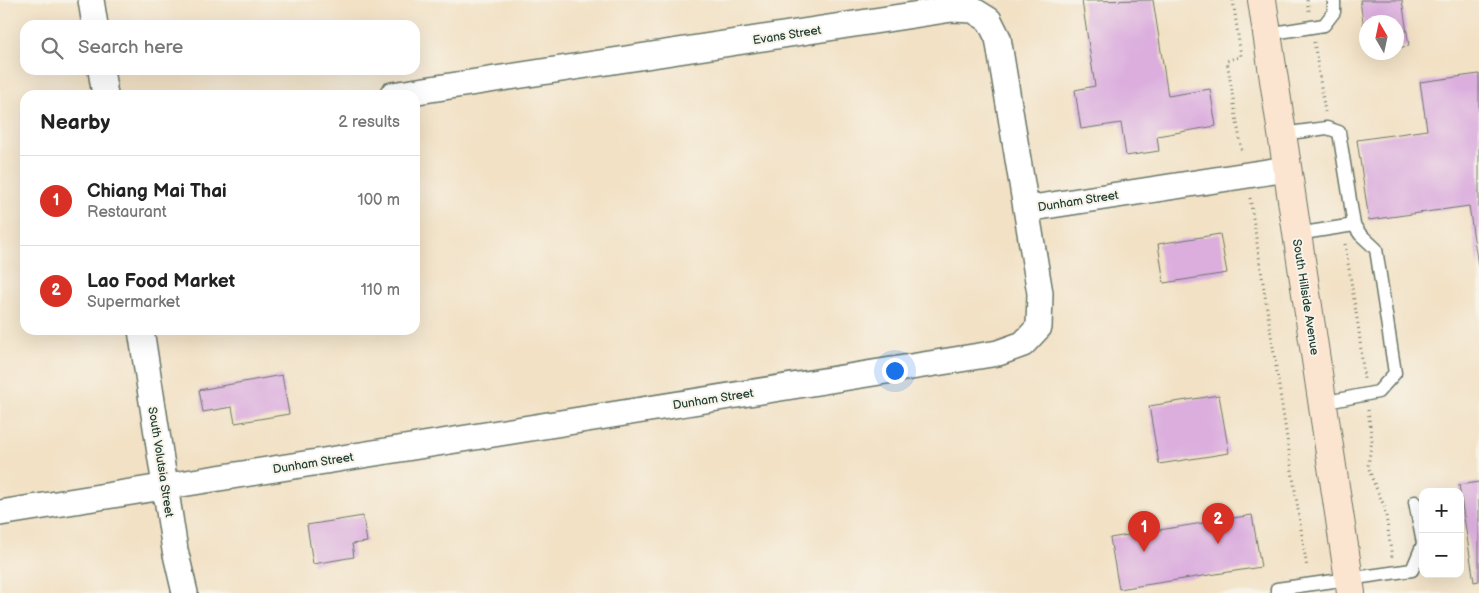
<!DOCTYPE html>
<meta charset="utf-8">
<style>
:root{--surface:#fff;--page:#f6f6f6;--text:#222;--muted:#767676;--line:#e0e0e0;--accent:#d93025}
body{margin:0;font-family:"Balsamiq Sans",sans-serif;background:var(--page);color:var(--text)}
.controls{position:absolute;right:15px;bottom:15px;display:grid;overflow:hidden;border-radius:10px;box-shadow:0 5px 20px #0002}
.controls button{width:45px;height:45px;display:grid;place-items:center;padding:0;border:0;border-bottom:1px solid var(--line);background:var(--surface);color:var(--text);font:25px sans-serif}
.compass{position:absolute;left:1359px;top:15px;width:45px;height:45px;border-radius:50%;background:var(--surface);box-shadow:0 5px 20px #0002;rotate:351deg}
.you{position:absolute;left:894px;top:370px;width:18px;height:18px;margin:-12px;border:4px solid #fff;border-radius:50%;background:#1a73e8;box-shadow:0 0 0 8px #1a73e833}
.badge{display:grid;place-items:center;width:32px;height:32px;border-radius:50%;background:var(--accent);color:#fff;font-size:16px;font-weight:700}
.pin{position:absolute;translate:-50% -41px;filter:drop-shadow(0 1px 2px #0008)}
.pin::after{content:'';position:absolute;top:26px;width:18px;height:15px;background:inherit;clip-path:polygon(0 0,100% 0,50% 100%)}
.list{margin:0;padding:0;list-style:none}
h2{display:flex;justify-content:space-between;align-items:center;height:65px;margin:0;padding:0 20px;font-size:21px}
h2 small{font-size:16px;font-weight:400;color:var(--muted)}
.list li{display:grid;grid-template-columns:32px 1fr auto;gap:15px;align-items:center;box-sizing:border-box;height:90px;padding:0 20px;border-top:1px solid var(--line)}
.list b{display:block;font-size:19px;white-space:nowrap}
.list p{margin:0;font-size:16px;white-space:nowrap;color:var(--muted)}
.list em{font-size:16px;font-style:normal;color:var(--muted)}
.icon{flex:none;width:28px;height:28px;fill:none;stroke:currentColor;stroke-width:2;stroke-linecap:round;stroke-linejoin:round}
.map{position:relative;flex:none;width:1479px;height:593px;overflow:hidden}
.search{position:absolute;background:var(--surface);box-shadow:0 5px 20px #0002;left:20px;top:20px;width:400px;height:55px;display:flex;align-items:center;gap:12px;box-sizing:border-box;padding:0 18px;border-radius:15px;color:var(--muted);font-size:19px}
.panel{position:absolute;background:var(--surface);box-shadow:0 5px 20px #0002;left:20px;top:90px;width:400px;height:245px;border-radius:15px}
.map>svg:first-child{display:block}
.building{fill:#dbaede}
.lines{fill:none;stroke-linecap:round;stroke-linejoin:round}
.lane-casing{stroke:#697667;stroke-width:15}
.street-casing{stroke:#697667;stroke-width:28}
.secondary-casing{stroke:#697667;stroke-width:30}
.path{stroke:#697667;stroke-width:3;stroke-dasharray:1 4;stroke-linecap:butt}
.lane{stroke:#fff;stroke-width:12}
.street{stroke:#fff;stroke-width:25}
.secondary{stroke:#fce5d0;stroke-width:28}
.labels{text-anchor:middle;stroke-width:4;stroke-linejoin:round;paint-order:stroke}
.street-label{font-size:12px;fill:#1f3d34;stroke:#f7f3e8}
</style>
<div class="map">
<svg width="1479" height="593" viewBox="0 0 1479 593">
<rect width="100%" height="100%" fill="#f7f3e8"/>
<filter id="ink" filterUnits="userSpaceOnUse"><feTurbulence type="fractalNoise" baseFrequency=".02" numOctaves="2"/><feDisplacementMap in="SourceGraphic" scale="10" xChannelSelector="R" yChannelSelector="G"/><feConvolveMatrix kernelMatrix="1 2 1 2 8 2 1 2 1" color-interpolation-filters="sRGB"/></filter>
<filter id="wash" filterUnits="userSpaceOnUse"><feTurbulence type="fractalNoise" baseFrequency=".0096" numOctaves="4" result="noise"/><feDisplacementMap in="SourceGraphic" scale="20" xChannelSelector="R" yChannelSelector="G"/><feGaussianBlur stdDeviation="1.12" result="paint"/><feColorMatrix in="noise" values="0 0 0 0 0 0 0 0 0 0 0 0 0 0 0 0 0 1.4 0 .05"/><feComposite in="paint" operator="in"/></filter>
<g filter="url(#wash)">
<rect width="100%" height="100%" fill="#f2e1c5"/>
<g id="blocks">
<path class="building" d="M1153,0L1168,96L1210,89L1216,126L1157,136L1159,151L1126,156L1121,123L1081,129L1075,90L1095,86L1082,1Z
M1360,0H1402L1409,46L1396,48V22H1366V36H1365Z
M1479,74V266H1478L1469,206L1369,220L1357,140L1427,130L1420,82Z
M1220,234L1227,273L1164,283L1158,244Z
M282,375L289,414L235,423L232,407L203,412L199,390Z
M1219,395L1229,453L1159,464L1149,406Z
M1479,482V581L1474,582L1459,485Z
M1252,515L1261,567L1119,589L1110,538Z
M363,516L367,542L352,544L354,557L313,564L307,525Z"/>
</g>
</g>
<g filter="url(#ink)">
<use href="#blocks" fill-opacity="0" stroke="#697667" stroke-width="1"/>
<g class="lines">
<g class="lane-casing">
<path id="lane" d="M1267,34L1324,25L1334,12V0
M1282,134L1327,128L1339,132L1354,225L1360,234L1376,249L1395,373L1378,392L1322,403
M1297,234L1354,225
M1415,502L1423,543
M1277,593V589L1412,570L1423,544"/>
</g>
<g class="street-casing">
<path id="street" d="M91,0L95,25
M101,70L105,95
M1026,209L1287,169
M141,330L175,550L185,593
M0,513L998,353L1023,344L1039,327L1040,293L998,38L989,20L973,10L952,9L392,95"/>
</g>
<g class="secondary-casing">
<path id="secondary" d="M1262,0L1351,593"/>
</g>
<path class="path" d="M1233,0L1241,56L1227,61L1242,153
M1307,0L1309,11
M1314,42L1325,112
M1250,198L1307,568
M1345,244L1359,331L1364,379
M1368,410L1372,440L1368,466L1373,481L1385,508L1392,558"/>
<use href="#lane" class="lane"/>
<use href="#street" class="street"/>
<use href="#secondary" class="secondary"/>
</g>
</g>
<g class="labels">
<g class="street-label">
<text transform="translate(787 35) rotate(-9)" y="4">Evans Street</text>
<text transform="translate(1078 201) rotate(-9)" y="4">Dunham Street</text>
<text transform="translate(1306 297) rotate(81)" y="4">South Hillside Avenue</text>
<text transform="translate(713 399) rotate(-9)" y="4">Dunham Street</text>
<text transform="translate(161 462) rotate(81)" y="4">South Volutsia Street</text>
<text transform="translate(313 463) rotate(-9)" y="4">Dunham Street</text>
</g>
</g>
</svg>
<div class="controls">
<button>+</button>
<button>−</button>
</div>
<svg class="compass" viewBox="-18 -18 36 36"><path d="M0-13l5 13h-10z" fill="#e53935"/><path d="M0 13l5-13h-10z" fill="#767676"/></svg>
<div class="you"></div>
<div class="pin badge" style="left:1144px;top:552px">1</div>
<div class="pin badge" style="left:1218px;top:544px">2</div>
<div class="search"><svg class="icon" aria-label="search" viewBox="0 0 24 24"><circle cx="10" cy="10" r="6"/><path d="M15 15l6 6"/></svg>Search here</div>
<section class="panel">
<h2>Nearby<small>2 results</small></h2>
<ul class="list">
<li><span class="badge">1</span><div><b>Chiang Mai Thai</b><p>Restaurant</p></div><em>100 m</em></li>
<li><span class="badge">2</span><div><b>Lao Food Market</b><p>Supermarket</p></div><em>110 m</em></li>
</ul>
</section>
</div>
